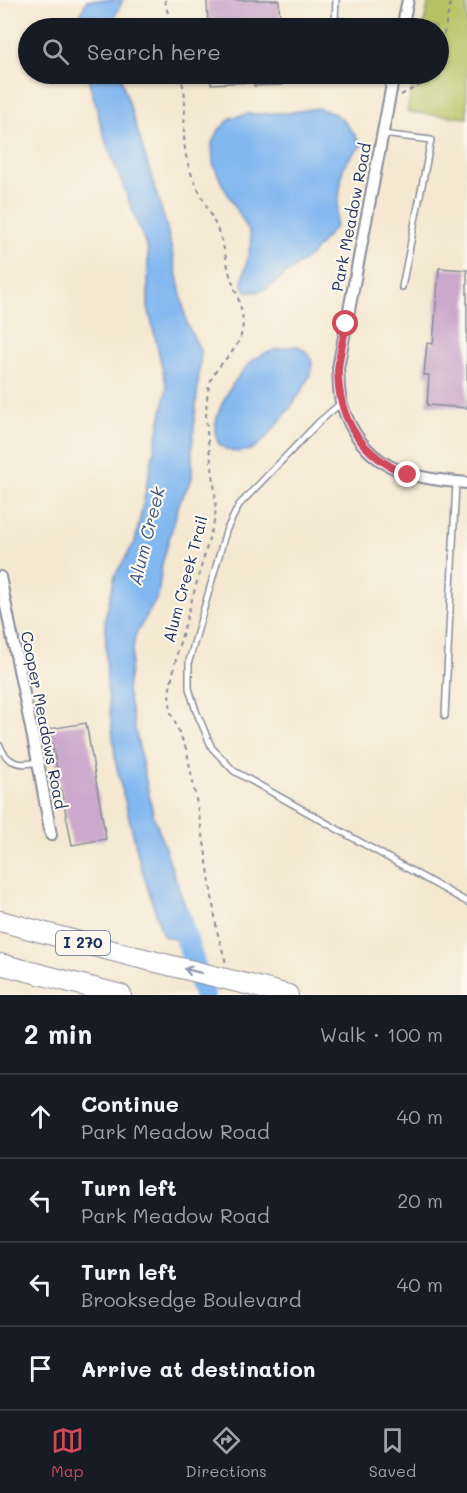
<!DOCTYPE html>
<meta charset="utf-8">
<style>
:root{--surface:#171b24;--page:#20242c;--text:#f1f3f6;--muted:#9ea1a6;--line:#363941;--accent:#d1495b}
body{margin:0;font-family:Mali,sans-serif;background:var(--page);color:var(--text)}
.stop{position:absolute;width:18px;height:18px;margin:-14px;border:4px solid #d1495b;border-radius:50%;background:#fff}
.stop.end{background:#d1495b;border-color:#fff;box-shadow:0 2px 6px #0008}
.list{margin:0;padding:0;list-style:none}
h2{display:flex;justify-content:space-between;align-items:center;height:78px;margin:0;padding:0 24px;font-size:26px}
h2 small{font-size:20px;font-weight:400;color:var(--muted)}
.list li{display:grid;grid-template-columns:39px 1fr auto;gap:18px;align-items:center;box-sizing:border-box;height:84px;padding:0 24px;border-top:2px solid var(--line)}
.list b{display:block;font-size:22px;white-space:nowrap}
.list p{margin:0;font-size:20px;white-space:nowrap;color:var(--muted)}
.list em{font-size:20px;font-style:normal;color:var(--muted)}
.icon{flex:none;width:33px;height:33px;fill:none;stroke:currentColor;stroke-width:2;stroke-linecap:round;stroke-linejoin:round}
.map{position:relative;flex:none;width:467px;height:995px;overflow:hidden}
.search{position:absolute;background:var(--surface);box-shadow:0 2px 4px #0004;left:18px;right:18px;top:18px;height:66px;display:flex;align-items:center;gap:15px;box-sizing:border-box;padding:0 21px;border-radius:33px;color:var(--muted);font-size:22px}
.sheet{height:414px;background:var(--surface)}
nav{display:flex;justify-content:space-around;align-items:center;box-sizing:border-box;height:84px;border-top:2px solid var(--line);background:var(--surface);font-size:16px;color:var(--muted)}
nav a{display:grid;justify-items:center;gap:3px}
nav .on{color:var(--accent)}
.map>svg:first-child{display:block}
.green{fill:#b6c263;stroke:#687860;stroke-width:1.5}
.water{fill:#82b7f0;stroke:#4e73a7;stroke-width:1.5}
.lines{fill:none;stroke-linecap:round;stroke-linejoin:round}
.river{stroke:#82b7f0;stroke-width:22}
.building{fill:#cba9cc}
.service-casing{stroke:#888c98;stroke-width:8}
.minor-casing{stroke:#888c98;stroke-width:14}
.motorway-casing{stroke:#888c98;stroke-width:22}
.path{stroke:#888c98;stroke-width:2;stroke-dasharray:4.5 4.5;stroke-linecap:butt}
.service{stroke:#fff;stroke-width:5}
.minor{stroke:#fff;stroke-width:10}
.motorway{stroke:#fff;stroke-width:20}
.motorway-bridge-casing{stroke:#888c98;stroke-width:22;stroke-linecap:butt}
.motorway-bridge{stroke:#fff;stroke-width:20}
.oneway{stroke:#8d97ae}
.route{stroke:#d1495b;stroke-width:8}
.labels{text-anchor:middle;stroke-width:4.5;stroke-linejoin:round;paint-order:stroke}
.shield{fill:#fbf7ec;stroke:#5e6b89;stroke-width:1.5}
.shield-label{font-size:15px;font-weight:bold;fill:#1b2f5e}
.street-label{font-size:16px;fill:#1b2f5e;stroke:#fbf7ec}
.water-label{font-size:18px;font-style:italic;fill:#3a588a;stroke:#fbf7ec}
</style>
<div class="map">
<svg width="467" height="995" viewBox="0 0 467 995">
<rect width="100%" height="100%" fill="#fbf7ec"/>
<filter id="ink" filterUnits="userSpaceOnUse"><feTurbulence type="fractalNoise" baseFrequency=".0167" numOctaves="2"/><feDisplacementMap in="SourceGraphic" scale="12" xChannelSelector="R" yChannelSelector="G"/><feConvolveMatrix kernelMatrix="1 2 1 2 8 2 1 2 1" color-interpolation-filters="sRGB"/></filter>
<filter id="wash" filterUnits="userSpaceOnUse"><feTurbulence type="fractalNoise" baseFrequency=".008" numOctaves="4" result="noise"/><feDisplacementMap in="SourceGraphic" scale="24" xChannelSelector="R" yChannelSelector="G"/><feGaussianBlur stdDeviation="1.35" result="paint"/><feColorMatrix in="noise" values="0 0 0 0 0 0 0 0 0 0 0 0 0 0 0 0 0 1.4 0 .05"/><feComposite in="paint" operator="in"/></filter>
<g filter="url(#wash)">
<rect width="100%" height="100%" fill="#f4e8d1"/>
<path class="green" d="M429,0H467V118L407,112L415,74H438V28H423Z"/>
<path class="water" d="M87,0H123L109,28H74Z
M87,74H120L167,228L187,324L201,352L192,449V478L179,504L162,564L158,596L135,636L127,691L153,814L199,946L163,936L140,863L116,764L107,685L105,619L115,575L135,542L167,388L148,307V250L105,139Z
M317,108C345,115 345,123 362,145L350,157L343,168L335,227L311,255L268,288L257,292H247L242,283L251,243L250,233L222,184L213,163L212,143L219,130L231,118L247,114L287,113Z
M298,346C305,350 311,355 312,363C314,382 270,436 254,448C247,452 235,453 228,450C194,437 237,371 255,359C268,350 282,347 298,346Z"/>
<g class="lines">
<path class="river" d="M179,915L204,995"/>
</g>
<g id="blocks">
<path class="building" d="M207,0H279L280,28H208Z
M210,74H282V85L254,86V82L211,84Z
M439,268L467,270V408L427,405L429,375H424L427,343L433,344Z
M86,723L106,839L72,845L49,729Z"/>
</g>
</g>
<g filter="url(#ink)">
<use href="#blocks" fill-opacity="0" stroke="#888c98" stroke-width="1.5"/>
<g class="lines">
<g class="service-casing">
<path id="service" d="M336,0L335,20L376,28
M382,134L431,140L402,287
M341,403L319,422L239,505L226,531L189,661V688L196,711L212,748L234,771L467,902
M445,716L456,482
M0,746C7,764 21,766 37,762"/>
</g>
<g class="minor-casing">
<path id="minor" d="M402,28L408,0
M394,74L338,368C339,380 338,394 342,405C363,469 407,478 467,483
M0,577L38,762L51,835"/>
</g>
<g class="motorway-casing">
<path id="motorway" d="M0,921L132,956
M0,964L121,995
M250,985L288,995"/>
</g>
<path class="path" d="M165,0L171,28
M438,61L451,0
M180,74C182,82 185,92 185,100C185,120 182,141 187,160C193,185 209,207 218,231C224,244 226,260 230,275C234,287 240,301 242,314C248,352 216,358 209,386C199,435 219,472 215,518L178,649L169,693L171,713L187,751L205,848L217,931L226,963
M401,95L435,77L436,74"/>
<use href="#service" class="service"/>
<use href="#minor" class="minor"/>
<use href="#motorway" class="motorway"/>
<g class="motorway-bridge-casing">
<path id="motorway-bridge" d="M132,956L250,985"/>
</g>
<use href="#motorway-bridge" class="motorway-bridge"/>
</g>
<defs><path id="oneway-shaft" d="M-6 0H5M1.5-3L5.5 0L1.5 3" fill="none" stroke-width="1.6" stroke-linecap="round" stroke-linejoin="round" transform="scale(1.5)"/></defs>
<use class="oneway" href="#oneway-shaft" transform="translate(193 971) rotate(-166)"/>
</g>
<g class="lines" filter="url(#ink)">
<path class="route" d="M346,324C344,338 339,355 338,370C338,420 362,456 408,475"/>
</g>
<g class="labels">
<rect class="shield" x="56" y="931" width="54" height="24" rx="4.5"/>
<g class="shield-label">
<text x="83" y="948">I 270</text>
</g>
<g class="street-label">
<text transform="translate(351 217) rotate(-79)" y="6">Park Meadow Road</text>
<text transform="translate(185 579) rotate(-75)" y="6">Alum Creek Trail</text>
<text transform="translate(44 720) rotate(79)" y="6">Cooper Meadows Road</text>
</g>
<g class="water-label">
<text transform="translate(147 536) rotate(-76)" y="6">Alum Creek</text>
</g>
</g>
</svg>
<div class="stop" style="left:346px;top:324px"></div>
<div class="stop end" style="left:408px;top:475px"></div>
<div class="search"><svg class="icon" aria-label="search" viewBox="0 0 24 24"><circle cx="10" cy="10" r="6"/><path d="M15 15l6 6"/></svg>Search here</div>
</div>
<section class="sheet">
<h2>2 min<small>Walk · 100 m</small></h2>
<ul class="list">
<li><svg class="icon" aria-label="ahead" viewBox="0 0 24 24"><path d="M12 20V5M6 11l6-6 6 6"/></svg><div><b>Continue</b><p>Park Meadow Road</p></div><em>40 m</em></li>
<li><svg class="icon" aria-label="left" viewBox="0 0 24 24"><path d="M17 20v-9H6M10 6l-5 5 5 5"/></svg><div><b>Turn left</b><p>Park Meadow Road</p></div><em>20 m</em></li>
<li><svg class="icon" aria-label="left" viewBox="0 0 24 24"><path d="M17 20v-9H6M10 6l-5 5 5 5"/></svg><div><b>Turn left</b><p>Brooksedge Boulevard</p></div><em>40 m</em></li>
<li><svg class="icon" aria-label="arrive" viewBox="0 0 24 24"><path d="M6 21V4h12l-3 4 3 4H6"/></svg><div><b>Arrive at destination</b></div></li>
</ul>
</section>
<nav>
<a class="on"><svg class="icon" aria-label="map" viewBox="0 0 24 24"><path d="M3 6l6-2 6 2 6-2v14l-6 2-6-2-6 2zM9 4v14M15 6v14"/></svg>Map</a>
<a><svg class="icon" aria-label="directions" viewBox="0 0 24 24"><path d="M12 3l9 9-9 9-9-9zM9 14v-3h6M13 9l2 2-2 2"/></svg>Directions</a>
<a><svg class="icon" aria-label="saved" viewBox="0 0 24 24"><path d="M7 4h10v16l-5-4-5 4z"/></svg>Saved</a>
</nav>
